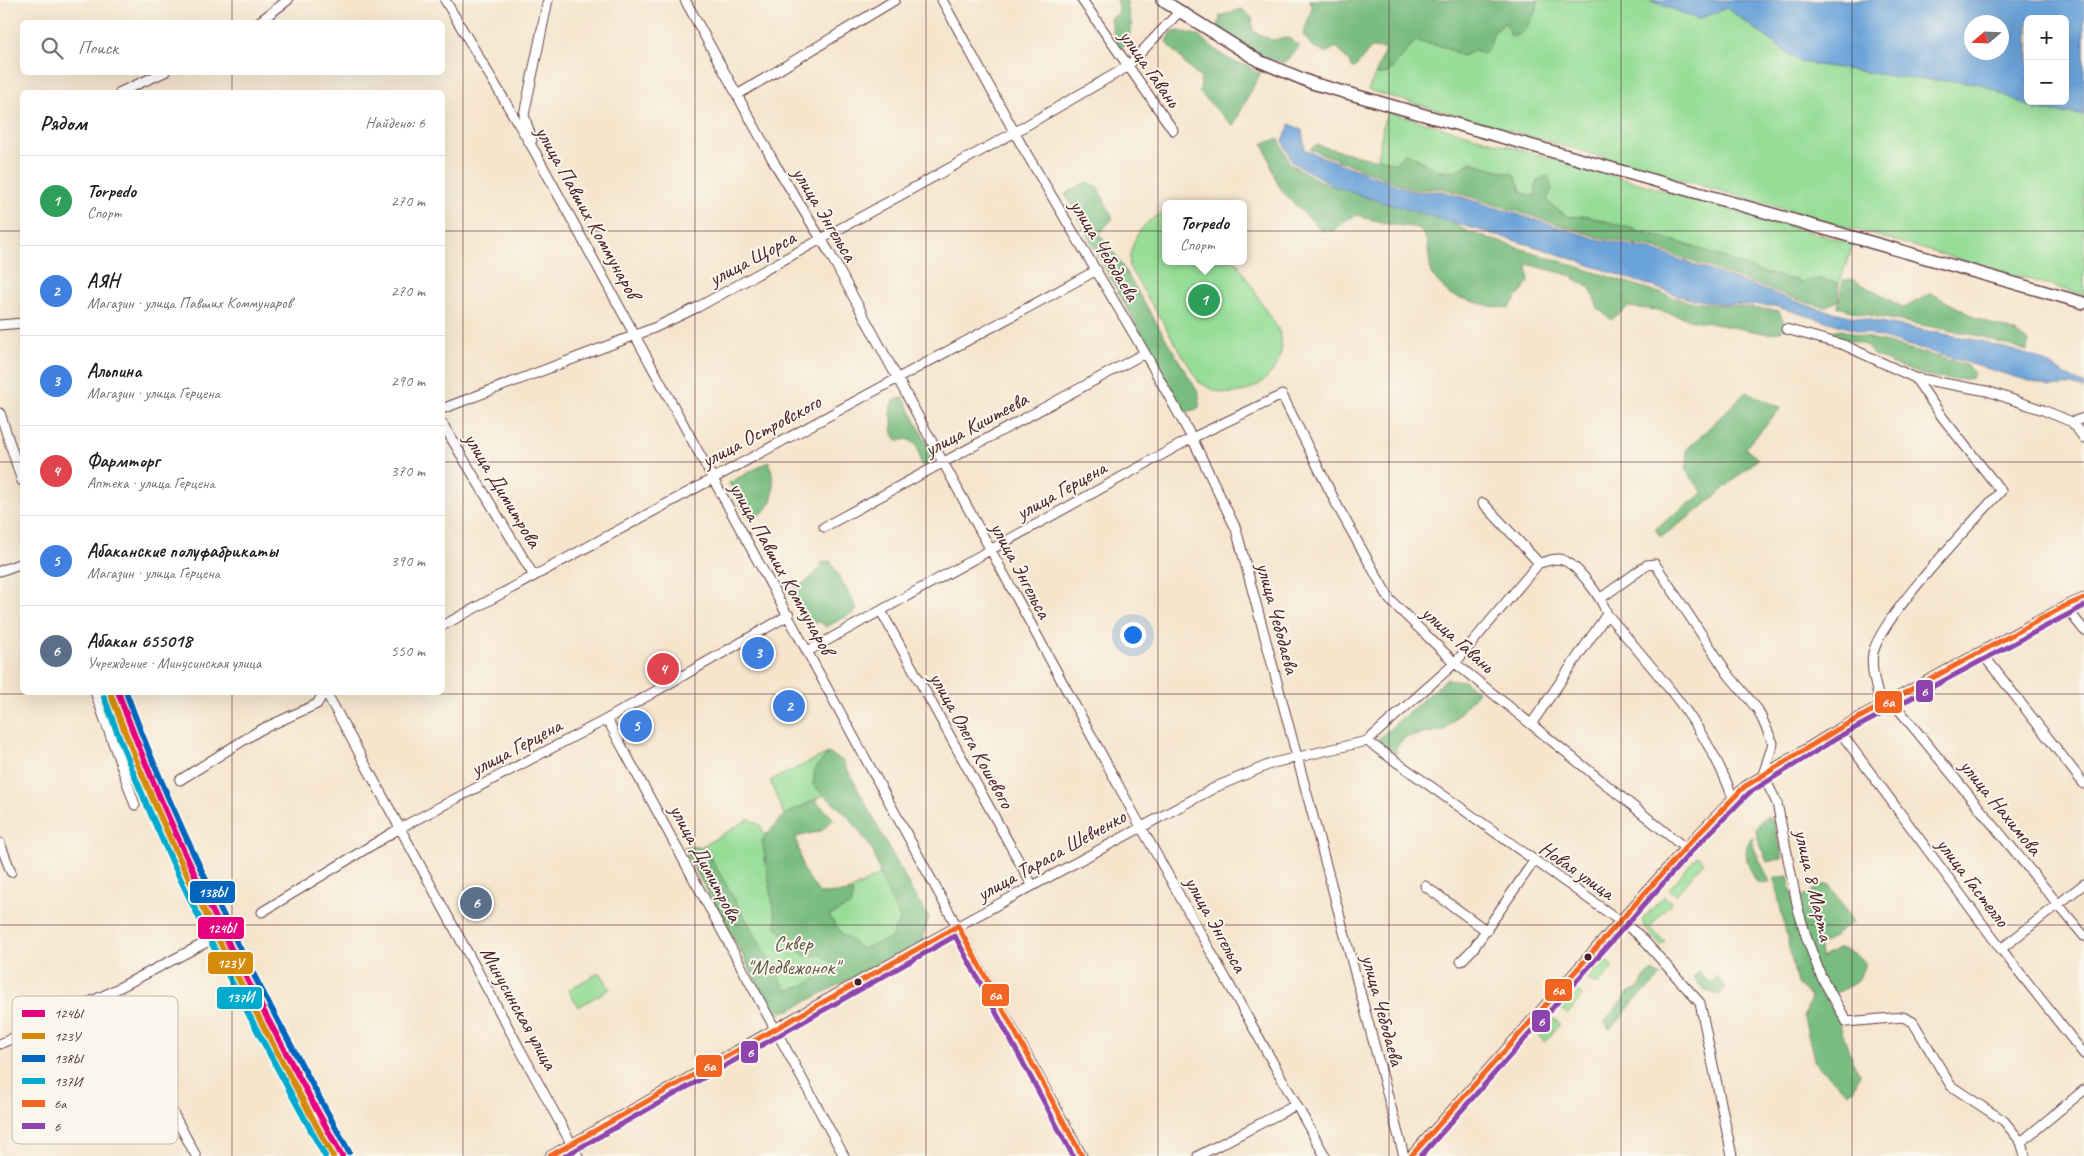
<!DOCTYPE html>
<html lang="ru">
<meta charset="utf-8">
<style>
:root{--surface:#fff;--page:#f6f6f6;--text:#202124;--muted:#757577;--line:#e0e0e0;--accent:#c8321e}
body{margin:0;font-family:Caveat,sans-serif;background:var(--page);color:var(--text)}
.controls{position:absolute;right:15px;top:15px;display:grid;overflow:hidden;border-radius:8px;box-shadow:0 5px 20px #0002}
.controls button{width:45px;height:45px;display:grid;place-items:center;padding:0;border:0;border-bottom:1px solid var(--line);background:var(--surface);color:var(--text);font:25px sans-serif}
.compass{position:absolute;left:1964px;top:15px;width:45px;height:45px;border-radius:50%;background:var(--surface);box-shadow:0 5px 20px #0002;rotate:251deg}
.you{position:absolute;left:1132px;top:634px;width:18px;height:18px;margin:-12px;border:4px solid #fff;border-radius:50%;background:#1a73e8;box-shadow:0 0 0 8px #1a73e833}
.badge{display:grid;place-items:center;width:32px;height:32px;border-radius:50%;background:var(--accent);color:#fff;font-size:16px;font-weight:700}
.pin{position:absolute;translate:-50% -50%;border:2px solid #fff;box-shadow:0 1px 5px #0006}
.popup{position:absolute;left:1162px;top:200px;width:85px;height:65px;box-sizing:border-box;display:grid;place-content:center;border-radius:8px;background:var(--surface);filter:drop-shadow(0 1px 4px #0005);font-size:16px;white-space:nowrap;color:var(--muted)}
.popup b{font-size:19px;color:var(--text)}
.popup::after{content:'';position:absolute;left:50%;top:100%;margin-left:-10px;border:10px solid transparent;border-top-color:var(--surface)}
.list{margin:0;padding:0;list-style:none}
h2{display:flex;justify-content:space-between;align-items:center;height:65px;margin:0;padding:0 20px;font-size:21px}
h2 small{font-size:16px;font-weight:400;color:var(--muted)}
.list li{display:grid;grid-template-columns:32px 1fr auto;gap:15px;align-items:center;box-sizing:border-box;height:90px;padding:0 20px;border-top:1px solid var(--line)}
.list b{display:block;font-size:19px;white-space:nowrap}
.list p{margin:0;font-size:16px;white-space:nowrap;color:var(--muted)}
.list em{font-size:16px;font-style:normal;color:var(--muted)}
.icon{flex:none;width:28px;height:28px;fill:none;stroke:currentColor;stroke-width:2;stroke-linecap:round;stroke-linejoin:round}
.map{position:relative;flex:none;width:2084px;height:1156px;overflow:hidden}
.search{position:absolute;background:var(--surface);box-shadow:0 5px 20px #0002;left:20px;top:20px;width:425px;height:55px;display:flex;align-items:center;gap:12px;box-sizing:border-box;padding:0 18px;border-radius:8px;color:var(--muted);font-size:19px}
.panel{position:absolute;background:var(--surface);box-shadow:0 5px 20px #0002;left:20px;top:90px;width:425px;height:605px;border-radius:8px}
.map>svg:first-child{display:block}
.green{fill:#96dd97;stroke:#707e61}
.forest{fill:#78bc80;stroke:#616e56}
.water{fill:#6ba3d9;stroke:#5a6182;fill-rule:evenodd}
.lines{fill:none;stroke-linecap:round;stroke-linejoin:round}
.minor-casing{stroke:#643d43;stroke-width:11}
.major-casing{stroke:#643d43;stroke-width:14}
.minor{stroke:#fff;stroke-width:9}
.major{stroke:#fff;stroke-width:11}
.bus-1-casing{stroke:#fbf7ec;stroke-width:9}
.bus-2-casing{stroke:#fbf7ec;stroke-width:9}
.bus-1{stroke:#f26522;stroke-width:5}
.bus-2{stroke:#8e44ad;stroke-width:5}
.rail-1-casing{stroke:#fbf7ec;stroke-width:10}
.rail-2-casing{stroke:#fbf7ec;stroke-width:10}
.rail-3-casing{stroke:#fbf7ec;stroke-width:10}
.rail-4-casing{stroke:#fbf7ec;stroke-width:10}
.rail-1{stroke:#e5007d;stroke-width:6}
.rail-2{stroke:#d48b09;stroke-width:6}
.rail-3{stroke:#0065bd;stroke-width:6}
.rail-4{stroke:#00a9ce;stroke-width:6}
.grid{fill:none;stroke:#4a1f2b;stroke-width:1;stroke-opacity:0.55}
.bus-dot{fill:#4a1f2b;stroke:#fbf7ec;stroke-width:2}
.labels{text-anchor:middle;stroke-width:4;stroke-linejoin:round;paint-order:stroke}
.street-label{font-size:21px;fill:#4a1f2b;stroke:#fbf7ec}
.park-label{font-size:21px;fill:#61584b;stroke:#fbf7ec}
.key{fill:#fbf7ec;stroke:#c6b6b2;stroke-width:1}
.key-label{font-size:14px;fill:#4a1f2b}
.line-badge{stroke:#fbf7ec;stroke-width:2}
.badge-label{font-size:14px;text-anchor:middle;font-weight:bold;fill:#fff}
</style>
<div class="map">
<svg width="2084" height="1156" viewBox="0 0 2084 1156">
<rect width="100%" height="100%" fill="#fbf7ec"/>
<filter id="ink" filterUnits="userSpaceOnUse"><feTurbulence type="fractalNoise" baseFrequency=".02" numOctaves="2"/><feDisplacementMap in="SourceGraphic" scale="10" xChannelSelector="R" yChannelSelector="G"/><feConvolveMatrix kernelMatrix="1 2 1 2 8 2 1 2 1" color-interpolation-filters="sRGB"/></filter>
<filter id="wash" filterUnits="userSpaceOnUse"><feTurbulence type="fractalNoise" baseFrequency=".0096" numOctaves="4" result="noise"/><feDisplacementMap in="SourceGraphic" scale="20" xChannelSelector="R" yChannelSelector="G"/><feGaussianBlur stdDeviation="1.12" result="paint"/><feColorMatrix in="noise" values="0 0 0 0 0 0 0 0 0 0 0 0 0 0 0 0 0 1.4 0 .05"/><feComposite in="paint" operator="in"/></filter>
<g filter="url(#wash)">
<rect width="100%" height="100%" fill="#f5e5cd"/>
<path class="green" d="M1538,0H1649L1698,19L1727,8L1800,62L1905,78L1979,83L2037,110L2084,115V295L1368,90L1375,75L1388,73L1415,41L1445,47L1449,50L1493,33L1506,22L1511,35L1537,11Z
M1388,112L1853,244L1839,284L1819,279L1803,282L1756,271L1719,256L1654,235L1587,216L1567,217L1561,211L1554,209L1546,200L1522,193L1515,175L1470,162C1452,178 1434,172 1417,158L1395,164L1378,157L1384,121Z
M1165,212V261H1236C1247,279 1258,296 1268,314C1272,320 1278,327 1280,333C1289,364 1258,396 1228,393C1217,393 1208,387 1199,382L1129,267C1130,240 1141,222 1165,212Z
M828,753L815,770L813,785L824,795L784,815L770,781Z
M749,819L760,825L808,914L884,872L918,935L775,1017L689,854Z
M1697,856L1704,862L1676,895L1669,889Z
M1664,896L1671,902L1650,927L1665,942L1661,945L1645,928L1642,920Z
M1604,958L1613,967L1597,985L1588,979Z
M600,972L610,989L578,1007L568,990Z
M1577,990L1583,995L1568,1014L1562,1010Z
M1553,1018L1560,1024L1545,1042L1538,1036Z"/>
<path class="forest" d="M1117,0H1126L1132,26L1126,45L1117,48L1110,19L1118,14Z
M1309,0H1538C1537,14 1529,26 1518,36H1511L1505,22L1493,33C1491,43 1491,49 1482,54L1476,50L1462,56L1445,47L1415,41L1388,73L1375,75L1385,49L1371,48L1354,69L1337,47L1325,53L1313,47L1303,35L1312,8Z
M1242,9L1252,18L1253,31L1271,40L1288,38L1300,46L1285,63L1261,56L1218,30L1220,16Z
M1179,31C1184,33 1193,33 1198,36C1213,45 1228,65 1248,65L1255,72H1261L1233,126L1200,93L1201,78C1186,69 1180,54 1166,43L1172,32Z
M1279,139L1290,164L1325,184L1431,212L1469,232L1685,301L1779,311L1785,325L1781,331L1769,334L1693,320L1658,310L1628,307L1611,320L1598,308L1590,288L1569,275L1527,264L1529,282L1509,308L1490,306L1450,295L1431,274L1427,241L1419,228L1380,223L1357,215L1346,220L1335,231L1321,230C1309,217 1289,201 1280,187C1272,176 1270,157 1263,143Z
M1316,145L1372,159L1378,157L1395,164L1405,153C1429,162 1444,185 1470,162L1515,175L1522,193L1535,197L1537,180L1548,176L1552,189L1547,200C1553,208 1560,210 1567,217L1587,216L1654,235L1701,249L1756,271L1802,282L1819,279L1839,284L1838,301L1825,307L1805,302L1655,248L1598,237L1442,188L1415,190L1310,149Z
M1086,182L1097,186L1113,218L1099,234L1117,257L1199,394V408L1187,412L1182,410L1065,194Z
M1852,279L1904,308L1931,293L1978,319L2016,332L2028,342L2027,351L1980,336L1858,313L1838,307L1843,280Z
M1841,330L1966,365L1974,373L1972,378C1939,385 1901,368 1872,354C1865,340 1849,339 1835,342L1830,338L1831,332Z
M1746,392L1781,408L1745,448L1758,459L1699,510L1661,537L1655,529L1703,493L1685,469L1688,464L1686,450Z
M904,398L935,460L933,464L921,465C918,452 921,444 906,439L899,441C890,435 893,427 892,418C889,406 890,399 904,398Z
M769,461C776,485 778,512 748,519L729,483Z
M830,561L857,608L855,612L826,627L820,622L805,624L790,594L792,589C807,583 815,576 823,562Z
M1446,679L1465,681L1478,692L1445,730L1406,737L1396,747L1397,754L1383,746L1378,739Z
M828,753L843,761L912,891L929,917L921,942L790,1010H774L688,857L684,847L704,846L787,991L807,984L835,966L822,955L804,956L777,928L762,840L784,815L815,800L834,819L821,831L796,837L803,870L820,894L853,892L851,905L829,916L842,934L862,949L890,939L900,919L882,880L873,851L849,817L813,785L815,770Z
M1768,817L1774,822L1783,858L1767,862L1757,837L1756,829L1762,819Z
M1752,837L1754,848L1770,882L1758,884C1749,869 1740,851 1752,837Z
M1788,876L1794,902L1823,885H1830L1853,922L1820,946L1821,958L1839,948L1854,953L1865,964L1858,981L1826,999L1839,1022L1853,1063L1860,1073L1854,1089L1847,1093L1815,1063L1804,1018L1811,997L1797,984L1774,878Z
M1652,971L1661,976C1652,987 1639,994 1630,1006C1622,1015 1620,1022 1609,1029L1605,1021L1629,992L1639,988L1645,977Z
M1698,972L1711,983L1717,976L1726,989L1718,995L1705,990L1693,978Z"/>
<path class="water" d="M1649,0H2084V115L2037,110L1979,83L1905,78L1800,62L1727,8L1698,19ZM2028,19H2065V101H2028ZM1972,22H2002V52H1972Z
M1290,124L1302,130L1305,150L1415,192L1442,191L1597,239L1653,250L1812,307L1859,318L1981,341L2038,358L2074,380L2084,384V389L2072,385L2050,387L1774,306L1725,304L1686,298L1540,248L1362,196L1334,186L1292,162L1283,141Z"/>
</g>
<g filter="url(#ink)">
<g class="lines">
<g class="minor-casing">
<path id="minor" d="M445,0L535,152L1082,1156
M685,0L775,164L829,252L1135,816L1325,1156
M942,0L1022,146L1145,353L1192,438L1236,529L1404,1156
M1082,0L1173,130
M259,22L288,0
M120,92L165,72
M737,95L895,0
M532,140L524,115L548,0
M0,325L22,323
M1786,329L1844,345L1915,378L1987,391L2043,410L2072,422L2084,438
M442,409L654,328L698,307L1015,132L1127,67L1179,12
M0,413L22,481
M2072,422L2084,418
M442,423L534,576
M1483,503L1539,563C1545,562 1552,559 1558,559C1576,560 1602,599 1607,614C1656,672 1707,726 1733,798
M824,527L1145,353
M0,571L22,563
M1601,598L1647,565L1655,564L1728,674L1758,710L1773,743L1763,775
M2065,606L2084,630
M881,611L1032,885
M442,626L1097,270
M808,651L1192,438L1282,395L1338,507L1390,600L1455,663L1685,848
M1981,652L2084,784
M95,692L135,805
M326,692L578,1156
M1891,700L2084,936
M1881,706C1877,690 1870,670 1873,653C1881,617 1973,522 2001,491L1943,418L1915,378
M607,719L844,1156
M1532,723L1607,614
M1838,729L2001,949L2084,1054
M1367,741L1620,921L1639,935L1700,1003L1732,1156
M1763,775L1777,803L1798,909L1807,939L1821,976L1847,1022L1903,1017L1913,1022L1951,1086L2004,1121L2021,1142L2025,1156
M180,780L260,730L317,704L324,692
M0,843L11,872
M1425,886L1487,931
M262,912L400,828L607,719L789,615
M2001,949L2084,884
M1461,961L1473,949L1534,861
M109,993L196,1156
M0,1044L109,993L207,942
M2021,1142L2084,1090
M550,1156L932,940L1218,786L1273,763L1367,741L1455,663L1539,563
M1198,1156L1296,1105
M1411,1156L1685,848L1744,787L1838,729L2065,606L2084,598"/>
</g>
<g class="major-casing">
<path id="major" d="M1162,0L1259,61L1312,83L2084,303"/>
</g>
<use href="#minor" class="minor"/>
<use href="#major" class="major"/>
<g class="bus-1-casing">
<path id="bus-1" d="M550,1156L958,926L1082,1156
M1411,1156L1685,848L1744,787L1838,729L2065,606L2084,598"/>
</g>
<g class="bus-2-casing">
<path id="bus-2" d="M565,1156L955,936L1073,1156
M1421,1156L1690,853L1749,793L1842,735L2084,606"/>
</g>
<use href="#bus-1" class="bus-1"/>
<use href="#bus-2" class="bus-2"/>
<g class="rail-1-casing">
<path id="rail-1" d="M118,692C177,855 259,1005 342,1156"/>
</g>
<g class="rail-2-casing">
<path id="rail-2" d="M111,695C170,856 251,1005 333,1156"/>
</g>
<g class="rail-3-casing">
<path id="rail-3" d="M126,692C185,854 267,1002 349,1152"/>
</g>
<g class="rail-4-casing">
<path id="rail-4" d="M104,697C162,858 243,1006 325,1156"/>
</g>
<use href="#rail-1" class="rail-1"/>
<use href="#rail-2" class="rail-2"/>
<use href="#rail-3" class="rail-3"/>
<use href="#rail-4" class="rail-4"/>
</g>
</g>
<path class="grid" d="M232,0V22M463,0V1156M695,0V1156M926,0V1156M1158,0V1156M1389,0V1156M1621,0V1156M1852,0V1156M232,72V92M0,231H22M442,231H2084M0,462H22M442,462H2084M232,692V1156M0,694H2084M0,925H2084"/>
<g class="bus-dot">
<circle cx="1588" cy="957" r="4.5"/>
<circle cx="858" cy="982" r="4.5"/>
</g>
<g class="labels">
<g class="street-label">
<text transform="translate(1150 68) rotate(55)" y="7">улица Гавань</text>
<text transform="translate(588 212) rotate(61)" y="7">улица Павших Коммунаров</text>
<text transform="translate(825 214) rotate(59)" y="7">улица Энгельса</text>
<text transform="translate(1105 250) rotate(59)" y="7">улица Чебодаева</text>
<text transform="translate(752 258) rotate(-28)" y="7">улица Щорса</text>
<text transform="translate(976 424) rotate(-28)" y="7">улица Киштеева</text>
<text transform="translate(761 431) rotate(-28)" y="7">улица Островского</text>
<text transform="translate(503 490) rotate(59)" y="7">улица Димитрова</text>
<text transform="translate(1061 490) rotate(-29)" y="7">улица Герцена</text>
<text transform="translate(782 568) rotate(61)" y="7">улица Павших Коммунаров</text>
<text transform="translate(1021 570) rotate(62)" y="7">улица Энгельса</text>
<text transform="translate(1278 618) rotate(75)" y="7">улица Чебодаева</text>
<text transform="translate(1458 639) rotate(42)" y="7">улица Гавань</text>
<text transform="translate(972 740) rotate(61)" y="7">улица Олега Кошевого</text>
<text transform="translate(516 747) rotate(-28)" y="7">улица Герцена</text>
<text transform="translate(2001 807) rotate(51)" y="7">улица Нахимова</text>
<text transform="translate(1051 855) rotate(-29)" y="7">улица Тараса Шевченко</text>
<text transform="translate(706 863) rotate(62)" y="7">улица Димитрова</text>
<text transform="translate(1577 870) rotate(35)" y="7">Новая улица</text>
<text transform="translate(1973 882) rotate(53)" y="7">улица Гастелло</text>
<text transform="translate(1814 885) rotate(77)" y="7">улица 8 Марта</text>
<text transform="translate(1216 924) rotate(61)" y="7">улица Энгельса</text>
<text transform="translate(519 1008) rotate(61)" y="7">Минусинская улица</text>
<text transform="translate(1383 1010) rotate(75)" y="7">улица Чебодаева</text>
</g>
<g class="park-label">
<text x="793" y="950">Сквер<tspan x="793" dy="24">"Медвежонок"</tspan></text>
</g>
</g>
<rect x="12" y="996" width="166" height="148" rx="8" class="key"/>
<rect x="22" y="1010" width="23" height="7" fill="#e5007d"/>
<rect x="22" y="1033" width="23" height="6" fill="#d48b09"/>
<rect x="22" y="1055" width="23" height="7" fill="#0065bd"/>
<rect x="22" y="1078" width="23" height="6" fill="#00a9ce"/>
<rect x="22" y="1100" width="23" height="7" fill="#f26522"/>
<rect x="22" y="1123" width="23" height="6" fill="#8e44ad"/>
<g class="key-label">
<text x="54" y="1018">124Ы</text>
<text x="54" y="1041">123У</text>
<text x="54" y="1063">138Ы</text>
<text x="54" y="1086">137И</text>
<text x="54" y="1108">6а</text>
<text x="54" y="1131">6</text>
</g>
<g class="line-badge">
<rect x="1915" y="679" width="19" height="24" rx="5" fill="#8e44ad"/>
<rect x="1874" y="690" width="29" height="24" rx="5" fill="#f26522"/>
<rect x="189" y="880" width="47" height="24" rx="5" fill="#0065bd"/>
<rect x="197" y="916" width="48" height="24" rx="5" fill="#e5007d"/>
<rect x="207" y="951" width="47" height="24" rx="5" fill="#d48b09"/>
<rect x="1544" y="978" width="29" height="24" rx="5" fill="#f26522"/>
<rect x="981" y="983" width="29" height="24" rx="5" fill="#f26522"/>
<rect x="216" y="986" width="47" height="24" rx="5" fill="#00a9ce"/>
<rect x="1531" y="1009" width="20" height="24" rx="5" fill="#8e44ad"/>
<rect x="740" y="1040" width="19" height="24" rx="5" fill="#8e44ad"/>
<rect x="695" y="1054" width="28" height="24" rx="5" fill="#f26522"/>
</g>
<g class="badge-label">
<text x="1924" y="696">6</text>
<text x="1888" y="707">6а</text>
<text x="212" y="897">138Ы</text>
<text x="221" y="933">124Ы</text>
<text x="230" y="968">123У</text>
<text x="1558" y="995">6а</text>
<text x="995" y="1000">6а</text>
<text x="240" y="1002">137И</text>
<text x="1541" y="1026">6</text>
<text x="750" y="1057">6</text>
<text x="709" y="1071">6а</text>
</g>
</svg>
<div class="controls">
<button>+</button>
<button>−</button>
</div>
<svg class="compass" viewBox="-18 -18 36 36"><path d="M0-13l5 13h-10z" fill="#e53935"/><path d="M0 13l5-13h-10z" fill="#757577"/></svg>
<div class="you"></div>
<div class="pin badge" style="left:1204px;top:300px;background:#2e9e5b">1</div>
<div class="popup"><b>Torpedo</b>Спорт</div>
<div class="pin badge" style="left:789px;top:706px;background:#3f7fe0">2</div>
<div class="pin badge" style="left:758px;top:653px;background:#3f7fe0">3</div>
<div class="pin badge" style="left:663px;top:669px;background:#e0444e">4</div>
<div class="pin badge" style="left:636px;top:726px;background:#3f7fe0">5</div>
<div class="pin badge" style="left:476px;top:903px;background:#5c6f8a">6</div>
<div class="search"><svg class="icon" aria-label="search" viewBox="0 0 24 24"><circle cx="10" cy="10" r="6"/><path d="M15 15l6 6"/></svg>Поиск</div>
<section class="panel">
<h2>Рядом<small>Найдено: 6</small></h2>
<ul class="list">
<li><span class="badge" style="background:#2e9e5b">1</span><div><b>Torpedo</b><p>Спорт</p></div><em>270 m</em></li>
<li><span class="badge" style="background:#3f7fe0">2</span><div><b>АЯН</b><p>Магазин · улица Павших Коммунаров</p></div><em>270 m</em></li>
<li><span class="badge" style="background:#3f7fe0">3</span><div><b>Альпина</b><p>Магазин · улица Герцена</p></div><em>290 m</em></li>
<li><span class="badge" style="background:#e0444e">4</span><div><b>Фармторг</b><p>Аптека · улица Герцена</p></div><em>370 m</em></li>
<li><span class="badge" style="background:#3f7fe0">5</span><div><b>Абаканские полуфабрикаты</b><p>Магазин · улица Герцена</p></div><em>390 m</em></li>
<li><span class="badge" style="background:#5c6f8a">6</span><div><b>Абакан 655018</b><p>Учреждение · Минусинская улица</p></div><em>550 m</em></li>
</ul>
</section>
</div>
